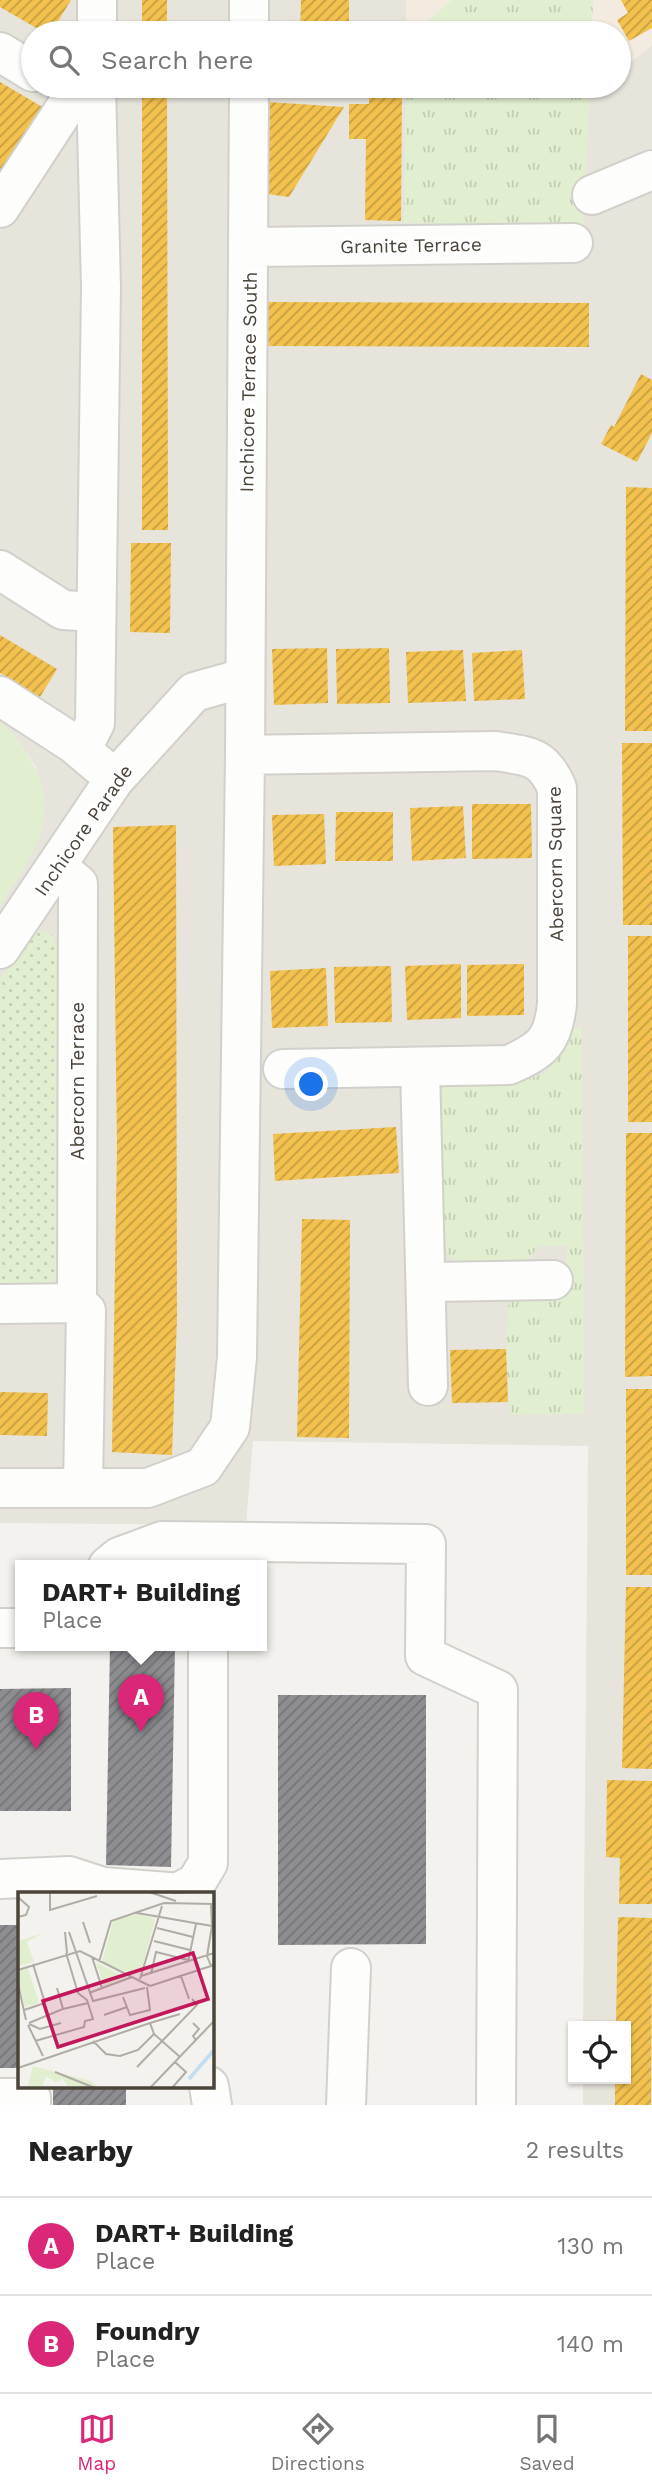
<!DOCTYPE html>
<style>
:root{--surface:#fff;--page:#f6f6f6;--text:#222;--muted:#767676;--line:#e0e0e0;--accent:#db2777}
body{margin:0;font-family:"Work Sans",sans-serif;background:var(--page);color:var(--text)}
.controls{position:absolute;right:21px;bottom:21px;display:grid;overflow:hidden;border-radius:0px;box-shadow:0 2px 5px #0004}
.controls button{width:63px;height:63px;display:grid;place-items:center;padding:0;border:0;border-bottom:2px solid var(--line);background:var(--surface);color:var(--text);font:35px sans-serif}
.you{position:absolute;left:312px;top:1085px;width:24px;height:24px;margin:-18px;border:5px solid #fff;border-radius:50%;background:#1a73e8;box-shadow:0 0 0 10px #1a73e833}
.badge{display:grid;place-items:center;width:46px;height:46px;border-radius:50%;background:var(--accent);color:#fff;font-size:23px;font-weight:700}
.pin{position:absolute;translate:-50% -58px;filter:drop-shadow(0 2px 4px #0008)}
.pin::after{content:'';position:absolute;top:37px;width:24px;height:21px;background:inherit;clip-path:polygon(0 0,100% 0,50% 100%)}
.popup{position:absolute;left:15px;top:1560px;width:252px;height:91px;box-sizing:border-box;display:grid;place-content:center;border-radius:0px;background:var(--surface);filter:drop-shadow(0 2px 5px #0005);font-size:23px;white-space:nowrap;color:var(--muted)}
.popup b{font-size:26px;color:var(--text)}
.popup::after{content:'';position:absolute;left:50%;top:100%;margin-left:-14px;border:14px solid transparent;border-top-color:var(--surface)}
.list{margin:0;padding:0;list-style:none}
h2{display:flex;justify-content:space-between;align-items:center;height:91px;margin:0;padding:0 28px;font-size:30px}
h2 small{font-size:23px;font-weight:400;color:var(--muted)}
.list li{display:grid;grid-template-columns:46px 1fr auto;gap:21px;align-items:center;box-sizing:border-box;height:98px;padding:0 28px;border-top:2px solid var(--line)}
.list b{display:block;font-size:26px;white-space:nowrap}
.list p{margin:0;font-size:23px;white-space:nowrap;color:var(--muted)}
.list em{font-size:23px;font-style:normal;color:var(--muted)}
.icon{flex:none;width:38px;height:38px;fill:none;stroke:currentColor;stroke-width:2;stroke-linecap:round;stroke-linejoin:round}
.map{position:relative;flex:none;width:652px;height:2105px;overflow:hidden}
.search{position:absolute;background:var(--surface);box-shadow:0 2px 5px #0004;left:21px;right:21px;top:21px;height:77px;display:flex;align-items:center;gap:18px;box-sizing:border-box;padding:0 24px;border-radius:38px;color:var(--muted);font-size:26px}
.sheet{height:287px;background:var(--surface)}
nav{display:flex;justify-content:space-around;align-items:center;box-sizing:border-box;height:98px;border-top:2px solid var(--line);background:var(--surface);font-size:19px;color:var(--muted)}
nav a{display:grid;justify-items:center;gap:4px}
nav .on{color:var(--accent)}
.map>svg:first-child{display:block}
.residential{fill:#e7e4dc}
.commercial{fill:#f3ebdf}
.grass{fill:url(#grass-tufts)}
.park{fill:url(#park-dots)}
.pitch{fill:#e1eecf}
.homes{fill:url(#homes-hatch)}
.industry{fill:url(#industry-hatch)}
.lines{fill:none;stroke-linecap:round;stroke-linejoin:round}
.minor-casing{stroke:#d2d0cb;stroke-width:42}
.minor{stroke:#fdfdfc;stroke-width:38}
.labels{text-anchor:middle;stroke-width:7;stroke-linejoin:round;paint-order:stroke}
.street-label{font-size:19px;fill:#4b4439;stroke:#fff}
.inset-river{fill:none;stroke:#c0ddf1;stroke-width:3.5}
.inset-road{fill:none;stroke:#b0aca6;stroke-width:2}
.view{fill:#c2185b;fill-opacity:0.15;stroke:#c2185b;stroke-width:3.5}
.inset-edge{fill:none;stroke:#4b4439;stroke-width:3.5}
</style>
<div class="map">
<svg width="652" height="2105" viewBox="0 0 652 2105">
<defs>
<pattern id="grass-tufts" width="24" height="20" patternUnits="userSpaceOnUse" patternTransform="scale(1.75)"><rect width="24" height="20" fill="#e1eecf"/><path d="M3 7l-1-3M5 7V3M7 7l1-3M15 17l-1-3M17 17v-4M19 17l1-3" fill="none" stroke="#c3cdb2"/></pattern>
<pattern id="park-dots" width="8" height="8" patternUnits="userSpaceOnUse" patternTransform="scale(1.75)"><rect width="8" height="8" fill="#e1eecf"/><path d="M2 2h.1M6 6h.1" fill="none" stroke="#c3cdb2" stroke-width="1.8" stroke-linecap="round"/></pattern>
<pattern id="homes-hatch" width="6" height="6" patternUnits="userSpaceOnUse" patternTransform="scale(1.75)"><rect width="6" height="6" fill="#f2c14e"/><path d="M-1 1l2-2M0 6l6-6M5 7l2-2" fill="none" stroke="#c69e42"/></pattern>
<pattern id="industry-hatch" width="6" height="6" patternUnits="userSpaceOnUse" patternTransform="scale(1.75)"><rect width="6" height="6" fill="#8d8d92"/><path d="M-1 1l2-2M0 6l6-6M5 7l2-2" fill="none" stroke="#757578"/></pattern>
</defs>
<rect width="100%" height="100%" fill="#f4f2ee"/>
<path class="residential" d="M0,0H406V33H33V86H590L591,92L599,86H619V71L652,45V2105H583V2079H626V2026H583L588,1446L253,1441L246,1525L0,1523V905L36,767L19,742L0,722Z"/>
<path class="commercial" d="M406,0H451L415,33H406Z
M593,0H652V45L619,71V33H592Z"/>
<path class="grass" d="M451,0H593L592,33H415Z
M406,86H590L583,226L404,223Z
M582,1027L584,1414L510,1415L506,1349L509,1298L566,1296L567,1246H539L524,1265H457L446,1253L436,1102L445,1085C471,1083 530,1086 548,1070C559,1060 563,1044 567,1030Z"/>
<path class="park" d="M45,931L53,936L58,949L60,1268C49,1299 28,1292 0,1292V979L32,934Z"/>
<path class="pitch" d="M0,722C12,731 20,743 28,756C66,813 32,857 0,905Z"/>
<path class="homes" d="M0,0H71L51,33H45L0,7Z
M142,0H167V33H142Z
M301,0H349V33H300Z
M621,0H652V28L629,41L617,20L628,13Z
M0,82L44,108L0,182Z
M142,86H167L168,530H142Z
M369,87H402L401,221L365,220L366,139H349V104H369Z
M268,102L344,107L289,197L267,194Z
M266,302L589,303V347L265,346Z
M641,374L652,380V433L637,462L601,444L611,425L614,427Z
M626,487L652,488V731H625Z
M131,543H171L170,633L130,632Z
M0,635L57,669L40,697L0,673Z
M327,648L328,703L274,705L272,649Z
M389,648L390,703L337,704L336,649Z
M463,650L466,701L408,703L406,652Z
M522,650L525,699L474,701L472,653Z
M622,743H652V925H623Z
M472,804H531L532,858L472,859Z
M463,806L466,858L412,861L410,808Z
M336,812H393V861H335Z
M324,814L326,864L274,866L272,815Z
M176,825L177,1319L172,1455L112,1452L117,1146L113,827Z
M628,936H652V1122H628Z
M461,964V1018L407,1020L405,966Z
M524,964V1015L467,1016V965Z
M391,966L392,1022L335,1023L334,967Z
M326,968L328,1026L272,1028L270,971Z
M396,1127L399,1173L275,1181L273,1134Z
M626,1133H652V1376L625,1377Z
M302,1219L350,1220L349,1438L297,1437Z
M506,1349L508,1402L452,1403L450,1350Z
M626,1389H652V1575H626Z
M0,1392L48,1393L47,1436L0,1435Z
M626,1587H652V1769L622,1768Z
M607,1780L652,1781V1904H619L620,1858L606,1857Z
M618,1917L652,1918L651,2105H615V2079H626V2026H616Z"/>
<path class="industry" d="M110,1646H175L171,1867L106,1865Z
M71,1688V1811H0V1689Z
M278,1695H426V1944L278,1945Z
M0,1925H19V2068H0Z
M53,2086H126V2105H53Z"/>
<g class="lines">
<g class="minor-casing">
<path id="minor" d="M249,0V33
M97,33V0
M0,52L33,72
M249,86L245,755L495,751C528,756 543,755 557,788V1004C553,1042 542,1050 509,1065L283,1069
M592,195L652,170
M0,208L73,96
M250,247L573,243
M0,570L63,610L96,612
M0,696L74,744L100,766
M81,750L95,723L101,287L96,86
M57,867L78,884L77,1303
M0,949L114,780L194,692L244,678
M420,1067L428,1386
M428,1282L553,1280
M77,1303L86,1311L83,1488
M0,1304L77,1303
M0,1488H148L203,1467L230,1427L237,1357L245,755
M108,1566L119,1557L162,1541L426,1544L425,1656L498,1690L496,2105
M0,1628H20
M0,1879L69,1876L103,1887L181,1893
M181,1891L196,1883L208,1863V1646
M209,2086L212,2105
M0,2098H31V2105
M346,2105L351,1968"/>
</g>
<use href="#minor" class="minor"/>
</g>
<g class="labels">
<g class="street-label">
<text transform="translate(411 245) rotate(-1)" y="7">Granite Terrace</text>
<text transform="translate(248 382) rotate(-89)" y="7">Inchicore Terrace South</text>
<text transform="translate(83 830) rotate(-55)" y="7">Inchicore Parade</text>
<text transform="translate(555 864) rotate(-91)" y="7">Abercorn Square</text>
<text transform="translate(77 1081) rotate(-90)" y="7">Abercorn Terrace</text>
</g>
</g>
<g transform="translate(18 1892)">
<rect width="196" height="196" fill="#f4f2ee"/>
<path d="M25,41L9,50L16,70L1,74L0,49ZM10,76L21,111L7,115L0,89L3,78Z" fill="#e1eecf"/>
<path d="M15,174L73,189L82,196H51L45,187L38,190L28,184L24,196H9Z" fill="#e1eecf"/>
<path d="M78,70L99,81L109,85L86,94Z" fill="#e1eecf"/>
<path d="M120,22L137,27L124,77L115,83L84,70L95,29Z" fill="#e1eecf"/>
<path class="inset-river" d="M171,187L196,158"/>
<path class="inset-road" d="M32,0V18L79,4M131,0L158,9M154,1L175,0M0,5L11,15L8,23L0,25M119,21L194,34L193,13M65,30L72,51M139,36L175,45M47,40L49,61M51,40L75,109L127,96M136,49L172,58M74,65L84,96M81,70L93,29L146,11L196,12M170,70L178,32M193,74L189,64L194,34M0,78L62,59L132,94M133,82L138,60L170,68M123,84L196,61M163,84L171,107M122,87L144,14M0,92L8,128M132,94L196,73M71,101L114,85M105,105L112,123L132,118L129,95M45,117L70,111M6,118L27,111L15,72M86,123L109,115M11,131L45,117L39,96M132,131L162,122M175,131L181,137L175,144L178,148M11,132L22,137L43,131M10,133L25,164M17,149L66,135L67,129L75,127L69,108L60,101L48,61M75,149L88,162L102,164L120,158L136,142M119,175L179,113L174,107M0,176L132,131L136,142L162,165M37,180L77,196M132,196L196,129M154,196L168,180L157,170"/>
<path class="view" d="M175,61L190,107L40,155L25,109Z"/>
<rect width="196" height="196" class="inset-edge"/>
</g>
</svg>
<div class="controls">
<button><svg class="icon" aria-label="locate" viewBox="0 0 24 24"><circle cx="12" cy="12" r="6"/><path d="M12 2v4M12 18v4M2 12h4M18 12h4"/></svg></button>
</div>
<div class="you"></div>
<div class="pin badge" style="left:141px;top:1732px">A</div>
<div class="popup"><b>DART+ Building</b>Place</div>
<div class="pin badge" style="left:36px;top:1750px">B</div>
<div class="search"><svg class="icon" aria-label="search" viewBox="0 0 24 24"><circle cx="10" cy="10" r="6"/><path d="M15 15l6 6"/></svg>Search here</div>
</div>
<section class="sheet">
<h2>Nearby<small>2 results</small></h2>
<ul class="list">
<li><span class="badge">A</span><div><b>DART+ Building</b><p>Place</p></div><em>130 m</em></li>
<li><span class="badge">B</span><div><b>Foundry</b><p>Place</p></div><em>140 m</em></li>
</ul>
</section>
<nav>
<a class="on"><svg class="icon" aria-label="map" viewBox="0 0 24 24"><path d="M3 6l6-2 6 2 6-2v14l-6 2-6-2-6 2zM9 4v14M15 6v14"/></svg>Map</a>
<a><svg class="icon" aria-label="directions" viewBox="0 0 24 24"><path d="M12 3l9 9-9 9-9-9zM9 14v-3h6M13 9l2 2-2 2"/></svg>Directions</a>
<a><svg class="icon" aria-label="saved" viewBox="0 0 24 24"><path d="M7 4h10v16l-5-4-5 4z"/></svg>Saved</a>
</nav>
